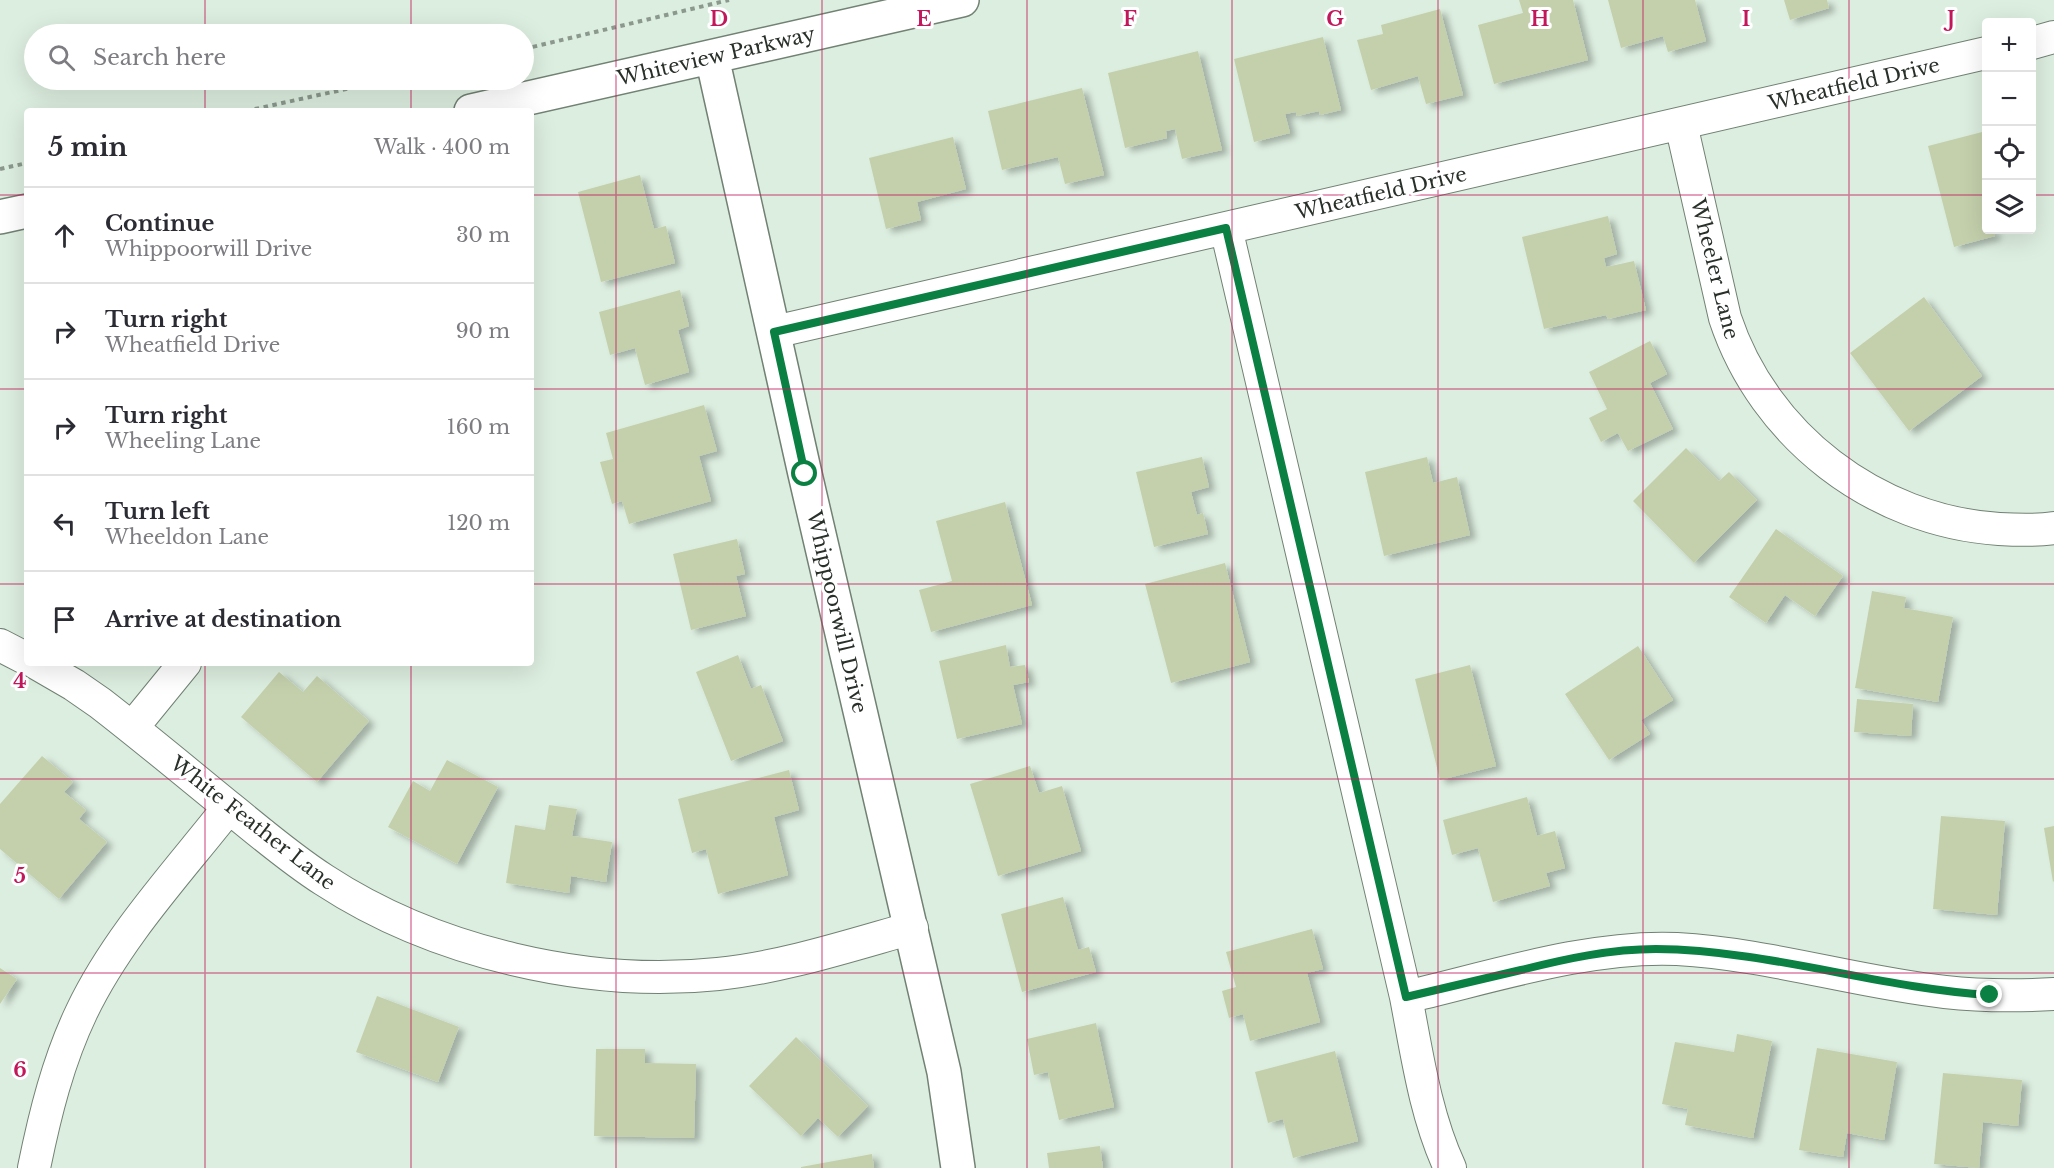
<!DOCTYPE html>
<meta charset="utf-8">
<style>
:root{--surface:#fff;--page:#f7f7f7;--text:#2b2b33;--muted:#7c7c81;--line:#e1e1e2}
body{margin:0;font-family:"Libre Baskerville",serif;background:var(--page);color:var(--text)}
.controls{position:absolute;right:18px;top:18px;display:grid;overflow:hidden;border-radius:6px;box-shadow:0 6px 24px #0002}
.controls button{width:54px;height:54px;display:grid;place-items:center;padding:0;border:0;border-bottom:2px solid var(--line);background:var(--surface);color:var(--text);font:30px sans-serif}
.stop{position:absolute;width:18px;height:18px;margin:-14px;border:4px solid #0b8043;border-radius:50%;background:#fff}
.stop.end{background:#0b8043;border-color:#fff;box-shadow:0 2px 6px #0008}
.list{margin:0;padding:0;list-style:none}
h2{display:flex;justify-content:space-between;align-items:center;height:78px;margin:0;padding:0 24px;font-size:26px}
h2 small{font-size:20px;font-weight:400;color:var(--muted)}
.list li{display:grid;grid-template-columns:39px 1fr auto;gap:18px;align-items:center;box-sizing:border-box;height:96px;padding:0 24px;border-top:2px solid var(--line)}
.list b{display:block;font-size:22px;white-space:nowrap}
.list p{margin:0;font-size:20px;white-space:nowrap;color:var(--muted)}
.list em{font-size:20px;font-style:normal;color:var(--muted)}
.icon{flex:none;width:33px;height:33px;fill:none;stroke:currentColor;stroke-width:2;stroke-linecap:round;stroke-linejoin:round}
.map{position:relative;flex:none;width:2054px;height:1168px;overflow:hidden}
.search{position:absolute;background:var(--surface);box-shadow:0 6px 24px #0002;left:24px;top:24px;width:510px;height:66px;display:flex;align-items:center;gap:15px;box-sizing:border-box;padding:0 21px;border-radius:33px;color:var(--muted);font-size:22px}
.panel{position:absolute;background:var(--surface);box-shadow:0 6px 24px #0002;left:24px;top:108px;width:510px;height:558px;border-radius:6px}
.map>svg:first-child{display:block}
.building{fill:#c4d0ac;filter:url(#shadow)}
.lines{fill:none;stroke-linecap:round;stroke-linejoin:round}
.minor-casing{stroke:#718173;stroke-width:34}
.tertiary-casing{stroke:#718173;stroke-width:36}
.path{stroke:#8b988d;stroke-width:4;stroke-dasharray:4.5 4.5;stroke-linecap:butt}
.minor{stroke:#fff;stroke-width:32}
.tertiary{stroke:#fff;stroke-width:33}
.route{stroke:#0b8043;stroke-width:8}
.grid{fill:none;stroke:#c2185b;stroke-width:1.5;stroke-opacity:0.55}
.labels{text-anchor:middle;stroke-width:6;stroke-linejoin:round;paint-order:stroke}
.street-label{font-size:20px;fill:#29302a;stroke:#fff}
.grid-label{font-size:20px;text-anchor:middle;font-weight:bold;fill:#c2185b;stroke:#fff;stroke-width:6;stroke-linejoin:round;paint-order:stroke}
</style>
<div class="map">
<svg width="2054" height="1168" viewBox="0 0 2054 1168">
<defs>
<filter id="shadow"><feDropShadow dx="6" dy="4" stdDeviation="3" flood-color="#0004"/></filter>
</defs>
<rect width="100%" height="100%" fill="#dceedf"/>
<path class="building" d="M1519,0H1573L1588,60L1494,84L1478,25L1523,13Z
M1608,0H1695L1706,41L1668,52L1663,36L1621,48Z
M1784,0H1827L1829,8L1790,20Z
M1440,9L1463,95L1426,104L1418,76L1371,90L1357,40L1383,34L1381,25Z
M1323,37L1341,110L1320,115L1319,111L1297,116L1296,112L1285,114L1290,133L1254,142L1234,59Z
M1198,51L1222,150L1182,159L1175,129L1166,131L1167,138L1125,148L1108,73Z
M1082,88L1104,175L1065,184L1058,157L1002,170L988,111Z
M1986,131V230H1994L1995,236L1954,247L1928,146Z
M953,137L966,189L917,202L921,220L886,229L869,158Z
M640,175L654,229L666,226L675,263L601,282L578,192Z
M1608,216L1617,254L1604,258L1606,267L1634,261L1646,310L1608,319L1606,315L1544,329L1522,237Z
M680,290L689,326L678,330L689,372L645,385L635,348L610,355L599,312Z
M1924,297L1982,376L1909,431L1850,353Z
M1650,341L1667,374L1650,383L1673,429L1628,451L1618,433L1601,442L1589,418L1607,409L1589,372Z
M704,405L717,451L699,456L711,501L629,524L622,501L612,504L600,462L613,459L606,433Z
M1686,448L1719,481L1729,472L1757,500L1694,563L1633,501Z
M1202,457L1209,487L1191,492L1197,515L1203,513L1208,534L1154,547L1136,472Z
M1427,457L1433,483L1457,477L1470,535L1384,556L1365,472Z
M1005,502L1032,605L931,632L919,590L952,581L936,521Z
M1776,529L1843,576L1815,616L1785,595L1766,623L1729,597Z
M737,539L745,574L736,576L746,616L691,630L673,554Z
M1225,563L1250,662L1171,683L1145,584Z
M1872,591L1906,597L1904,608L1953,617L1938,702L1855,688Z
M1006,645L1010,667L1025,665L1029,682L1013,685L1022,724L957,739L939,661Z
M1638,646L1673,700L1641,720L1650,734L1609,760L1565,694Z
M738,655L751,689L761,685L783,741L731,761L696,672Z
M1470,665L1496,766L1440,780L1415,679Z
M279,672L303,692L317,676L369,721L317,782L241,717Z
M1857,699L1913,704L1911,736L1854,732Z
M42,756L73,782L64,792L86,810L79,819L107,842L59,899L0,849V804Z
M447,760L498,787L457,864L388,827L413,781L430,791Z
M1030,766L1039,793L1062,786L1081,851L998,876L970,784Z
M789,770L799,810L774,817L788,875L718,894L706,849L692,853L678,799Z
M1527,797L1537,836L1555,831L1565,868L1546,873L1550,886L1493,902L1478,848L1452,855L1443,820Z
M549,805L577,809L572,836L612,842L606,882L571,876L569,893L506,883L515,825L545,830Z
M1941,816L2005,821L1997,915L1933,909Z
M2054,826V881L2053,882L2044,828Z
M1063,897L1078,950L1089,947L1096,972L1022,992L1001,914Z
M1312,929L1323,969L1307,973L1320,1022L1250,1041L1243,1014L1229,1018L1222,991L1236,987L1226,952Z
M0,968L17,979L0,1004Z
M377,996L459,1027L438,1082L356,1052Z
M1096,1023L1114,1107L1059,1120L1048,1072L1034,1075L1027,1039Z
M1737,1034L1772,1041L1753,1138L1685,1125L1688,1109L1662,1104L1675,1042L1734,1052Z
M796,1037L868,1106L838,1137L818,1118L801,1136L749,1086Z
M1817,1048L1897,1062L1884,1140L1847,1133L1843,1157L1799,1150Z
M596,1049H645V1063L696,1064L694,1138L594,1136Z
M1335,1051L1358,1141L1293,1158L1283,1119L1268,1123L1255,1072Z
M1943,1073L2022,1080L2018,1126L1983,1122L1979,1168L1934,1164Z
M1100,1146L1103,1168H1049L1047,1153Z
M872,1154L874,1168H801V1167Z"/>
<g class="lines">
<g class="minor-casing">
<path id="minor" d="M2032,43L2054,37
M1681,124L1725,318C1764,436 1875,521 1999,529C2017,530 2036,531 2054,528
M1226,228L1406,997C1417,1054 1425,1114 1450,1168
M774,332L1986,53
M0,645L27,659
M36,663L74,685L100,703C144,737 187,773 230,808C261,833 291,859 324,880C434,952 587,988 718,974C784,967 848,946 912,928
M132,728L185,663
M1406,997C1492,977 1589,945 1677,949C1768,954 1855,982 1945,992C1981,996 2018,996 2054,994
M34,1168C45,1114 58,1061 82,1011C118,936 178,872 229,807"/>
</g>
<g class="tertiary-casing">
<path id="tertiary" d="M712,57L805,474L944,1072L958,1168
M471,111L962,0
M0,217L27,211"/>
</g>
<path class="path" d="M524,49L729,0
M246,111L387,80
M0,169L27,163"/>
<use href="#minor" class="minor"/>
<use href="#tertiary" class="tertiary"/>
</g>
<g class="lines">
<path class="route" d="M805,474L774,332L1226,228L1406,997C1444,988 1483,979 1521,970C1565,959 1610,949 1656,949C1769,950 1878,988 1990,995"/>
</g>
<path class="grid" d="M205,0V34M411,0V34M616,0V1168M822,0V1168M1027,0V1168M1232,0V1168M1438,0V1168M1643,0V1168M1849,0V1168M205,80V111M411,80V111M0,195H27M531,195H1986M2032,195H2054M0,389H27M531,389H2054M0,584H27M531,584H2054M205,663V1168M411,663V1168M0,779H2054M0,973H2054"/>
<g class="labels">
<g class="street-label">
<text transform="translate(716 56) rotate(-13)" y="7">Whiteview Parkway</text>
<text transform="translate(1854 84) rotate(-13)" y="7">Wheatfield Drive</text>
<text transform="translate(1381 193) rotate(-13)" y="7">Wheatfield Drive</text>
<text transform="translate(1715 269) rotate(76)" y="7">Wheeler Lane</text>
<text transform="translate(837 612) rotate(77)" y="7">Whippoorwill Drive</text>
<text transform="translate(253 823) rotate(38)" y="7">White Feather Lane</text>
</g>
</g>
<g class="grid-label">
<text x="719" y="26">D</text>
<text x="924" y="26">E</text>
<text x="1130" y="26">F</text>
<text x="1335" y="26">G</text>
<text x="1540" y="26">H</text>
<text x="1746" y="26">I</text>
<text x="1951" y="26">J</text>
<text x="20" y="688">4</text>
<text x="20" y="883">5</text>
<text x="20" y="1077">6</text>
</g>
</svg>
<div class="controls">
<button>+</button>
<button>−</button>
<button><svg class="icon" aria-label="locate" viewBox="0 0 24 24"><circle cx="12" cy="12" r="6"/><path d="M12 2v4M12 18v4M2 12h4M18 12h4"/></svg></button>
<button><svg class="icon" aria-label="layers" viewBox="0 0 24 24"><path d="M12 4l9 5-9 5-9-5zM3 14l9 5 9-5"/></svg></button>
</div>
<div class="stop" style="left:805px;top:474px"></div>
<div class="stop end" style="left:1990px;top:995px"></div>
<div class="search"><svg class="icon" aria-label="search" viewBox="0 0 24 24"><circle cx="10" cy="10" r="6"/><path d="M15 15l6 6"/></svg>Search here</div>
<section class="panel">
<h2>5 min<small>Walk · 400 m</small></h2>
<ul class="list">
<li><svg class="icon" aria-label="ahead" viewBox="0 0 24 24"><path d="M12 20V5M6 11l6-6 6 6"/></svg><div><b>Continue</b><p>Whippoorwill Drive</p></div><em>30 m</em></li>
<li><svg class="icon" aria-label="right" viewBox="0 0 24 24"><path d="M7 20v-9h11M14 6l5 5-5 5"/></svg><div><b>Turn right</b><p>Wheatfield Drive</p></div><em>90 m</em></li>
<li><svg class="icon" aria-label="right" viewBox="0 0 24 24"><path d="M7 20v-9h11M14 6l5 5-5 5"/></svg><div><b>Turn right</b><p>Wheeling Lane</p></div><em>160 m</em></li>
<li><svg class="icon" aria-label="left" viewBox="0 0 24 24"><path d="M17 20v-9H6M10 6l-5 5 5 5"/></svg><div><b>Turn left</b><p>Wheeldon Lane</p></div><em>120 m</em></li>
<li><svg class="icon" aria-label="arrive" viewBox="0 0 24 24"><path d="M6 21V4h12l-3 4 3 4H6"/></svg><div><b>Arrive at destination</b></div></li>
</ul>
</section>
</div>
